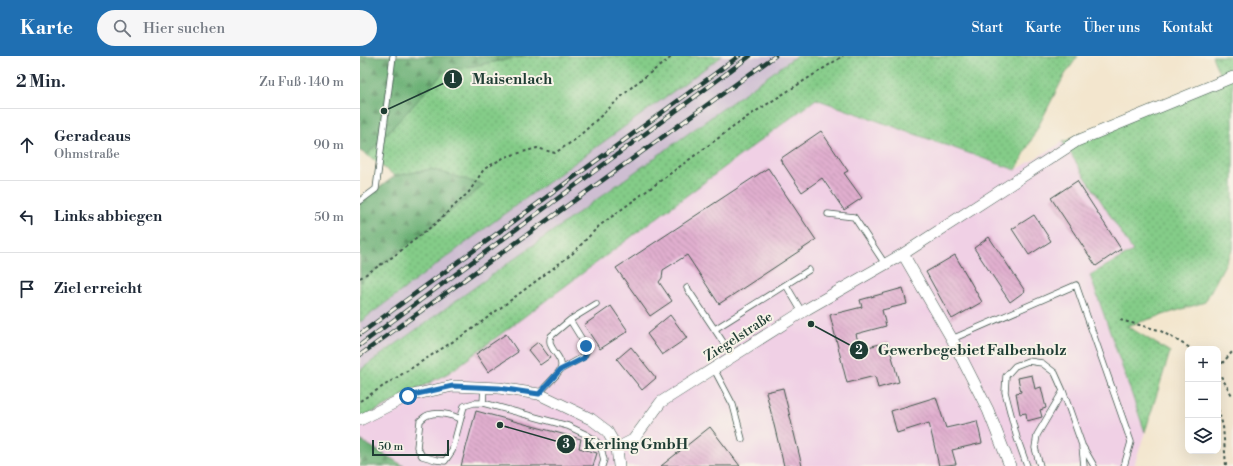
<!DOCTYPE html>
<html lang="de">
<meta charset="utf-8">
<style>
:root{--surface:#fff;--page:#f6f6f7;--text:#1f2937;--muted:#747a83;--line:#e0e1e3;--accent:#1f6fb2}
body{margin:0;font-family:"Libre Bodoni",serif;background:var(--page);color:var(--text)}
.controls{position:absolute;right:12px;bottom:12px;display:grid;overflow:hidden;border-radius:8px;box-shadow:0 4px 16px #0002}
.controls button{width:36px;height:36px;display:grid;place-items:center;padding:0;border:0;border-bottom:1px solid var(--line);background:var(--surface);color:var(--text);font:20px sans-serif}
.scale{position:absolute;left:12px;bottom:10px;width:77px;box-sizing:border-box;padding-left:4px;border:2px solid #1f3d34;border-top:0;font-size:11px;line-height:14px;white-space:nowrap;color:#1f3d34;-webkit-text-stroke:3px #f7f3e8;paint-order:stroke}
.stop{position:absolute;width:12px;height:12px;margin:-9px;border:3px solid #1f6fb2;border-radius:50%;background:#fff}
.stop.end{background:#1f6fb2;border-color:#fff;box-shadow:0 1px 4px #0008}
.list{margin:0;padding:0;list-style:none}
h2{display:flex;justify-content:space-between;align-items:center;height:52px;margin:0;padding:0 16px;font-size:17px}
h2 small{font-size:13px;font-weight:400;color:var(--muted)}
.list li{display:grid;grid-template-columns:26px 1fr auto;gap:12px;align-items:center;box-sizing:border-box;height:72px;padding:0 16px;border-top:1px solid var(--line)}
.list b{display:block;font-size:15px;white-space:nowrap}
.list p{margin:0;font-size:13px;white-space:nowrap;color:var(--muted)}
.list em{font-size:13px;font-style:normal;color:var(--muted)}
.icon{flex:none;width:22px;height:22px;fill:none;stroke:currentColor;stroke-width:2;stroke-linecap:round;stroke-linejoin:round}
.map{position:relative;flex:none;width:873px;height:410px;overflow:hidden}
header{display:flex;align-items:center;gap:24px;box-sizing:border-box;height:56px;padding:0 20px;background:var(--accent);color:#fff}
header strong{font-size:19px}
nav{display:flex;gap:22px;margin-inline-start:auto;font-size:14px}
.search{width:280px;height:36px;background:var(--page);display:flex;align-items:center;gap:10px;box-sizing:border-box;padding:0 14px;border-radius:22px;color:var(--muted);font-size:15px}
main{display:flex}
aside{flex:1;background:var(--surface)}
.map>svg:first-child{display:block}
.built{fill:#f0d0e5}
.industrial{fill:#cebed2}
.grass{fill:url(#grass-dots);stroke:#52845e}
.forest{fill:url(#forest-firs);stroke:#457654}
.building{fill:url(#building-back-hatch)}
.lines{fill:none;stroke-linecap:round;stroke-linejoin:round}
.lane-casing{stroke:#3f564b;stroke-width:7}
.street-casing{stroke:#3f564b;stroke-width:12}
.path{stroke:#3f564b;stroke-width:2;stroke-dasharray:3 3;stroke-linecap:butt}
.lane{stroke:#fff;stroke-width:5.5}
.street{stroke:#fff;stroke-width:11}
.rail-casing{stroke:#1f3d34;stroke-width:4.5}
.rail{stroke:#f7f3e8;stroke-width:3;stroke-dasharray:9;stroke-linecap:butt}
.route{stroke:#1f6fb2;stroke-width:5}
.labels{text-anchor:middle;stroke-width:4;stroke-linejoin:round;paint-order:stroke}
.street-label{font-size:14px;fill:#1f3d34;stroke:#f7f3e8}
.leader{fill:none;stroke:#1f3d34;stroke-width:1.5}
.callout-dot{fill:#1f3d34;stroke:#f7f3e8;stroke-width:1.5}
.mark-label{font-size:12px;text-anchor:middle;font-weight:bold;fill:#fff}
.callout-label{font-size:15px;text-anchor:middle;font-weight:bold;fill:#1f3d34;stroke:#f7f3e8;stroke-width:4;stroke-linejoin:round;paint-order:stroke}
</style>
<header>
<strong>Karte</strong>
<div class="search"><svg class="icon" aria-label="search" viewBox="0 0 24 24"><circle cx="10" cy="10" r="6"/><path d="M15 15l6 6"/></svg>Hier suchen</div>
<nav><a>Start</a><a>Karte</a><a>Über uns</a><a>Kontakt</a></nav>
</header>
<main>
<aside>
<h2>2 Min.<small>Zu Fuß · 140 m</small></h2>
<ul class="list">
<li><svg class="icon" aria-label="ahead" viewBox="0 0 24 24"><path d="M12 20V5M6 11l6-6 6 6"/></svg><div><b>Geradeaus</b><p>Ohmstraße</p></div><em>90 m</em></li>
<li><svg class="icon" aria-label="left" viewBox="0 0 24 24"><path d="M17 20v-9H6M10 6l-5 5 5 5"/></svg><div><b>Links abbiegen</b></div><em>50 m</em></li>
<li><svg class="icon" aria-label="arrive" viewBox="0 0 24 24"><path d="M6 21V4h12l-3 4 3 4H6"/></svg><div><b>Ziel erreicht</b></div></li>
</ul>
</aside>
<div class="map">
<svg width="873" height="410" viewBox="0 0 873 410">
<defs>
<pattern id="grass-dots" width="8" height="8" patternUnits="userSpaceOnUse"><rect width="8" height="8" fill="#84cc88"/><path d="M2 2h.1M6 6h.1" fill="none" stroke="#6ba770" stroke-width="1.8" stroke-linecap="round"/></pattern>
<pattern id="forest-firs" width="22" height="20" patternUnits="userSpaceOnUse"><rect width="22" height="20" fill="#6bb074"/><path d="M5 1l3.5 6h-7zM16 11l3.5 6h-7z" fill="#579060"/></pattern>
<pattern id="building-back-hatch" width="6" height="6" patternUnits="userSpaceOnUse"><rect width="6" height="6" fill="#e1afcf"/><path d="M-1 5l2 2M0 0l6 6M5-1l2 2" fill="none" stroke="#b690a9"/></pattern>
</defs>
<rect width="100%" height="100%" fill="#f7f3e8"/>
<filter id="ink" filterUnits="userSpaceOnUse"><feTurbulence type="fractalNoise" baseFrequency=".025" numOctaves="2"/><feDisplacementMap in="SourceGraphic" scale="8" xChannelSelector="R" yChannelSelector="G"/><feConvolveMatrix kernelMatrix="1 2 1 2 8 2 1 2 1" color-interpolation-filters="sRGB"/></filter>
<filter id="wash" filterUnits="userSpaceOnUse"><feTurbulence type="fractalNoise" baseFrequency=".012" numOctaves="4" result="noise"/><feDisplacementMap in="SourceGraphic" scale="16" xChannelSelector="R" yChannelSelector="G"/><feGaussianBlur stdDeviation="0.9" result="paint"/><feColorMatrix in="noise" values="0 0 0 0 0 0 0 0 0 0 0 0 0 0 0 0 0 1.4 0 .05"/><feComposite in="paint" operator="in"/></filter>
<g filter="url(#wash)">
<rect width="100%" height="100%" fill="#f3e6ce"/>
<path class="built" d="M456,43L656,114L703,86L773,195L730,219L785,376L774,410H44L0,384V363L90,316Z"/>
<path class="industrial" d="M362,0H436L0,314V266L144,158Z"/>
<path class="grass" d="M166,0H362L144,158L0,266V226L123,130L71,113L35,120L7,99L85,15Z
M436,0H718L704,20L656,114L456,43L90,316L0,363V314Z
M852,0H873V193L845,246L767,270L810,296L785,376L730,219L773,195L703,86L861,22Z"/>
<path class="forest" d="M0,0H166L85,15L7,99L0,95Z
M71,113L124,129L0,226V146L35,120Z
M0,384L44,410H0Z"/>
<g id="blocks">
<path class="building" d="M461,75L488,115L484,117L502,142L484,154L462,122L442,136L420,103Z
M408,112L456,184L359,248L327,199L303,214L302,222L299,226L312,245L290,260L256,212Z
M717,125L761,193L736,210L691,142Z
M674,159L691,185L669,199L652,173Z
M629,181L665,235L650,246L614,192Z
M595,199L622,246L592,263L566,216Z
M543,232L547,248L522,254L526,270L496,278L500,293L528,286L539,326L518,332L515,320L487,327L470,259L502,251L500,244Z
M251,250L268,275L240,293L224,269Z
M310,259L327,282L302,299L287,278Z
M146,278L158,296L128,316L116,298Z
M178,286L190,302L180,309L168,294Z
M271,291L296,322L282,334L257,303Z
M672,319L675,333L681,331L686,352L680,354L682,361L667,365L666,357L660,358L656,337L661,336L658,322Z
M423,332L442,410H424L406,336Z
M576,341L586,372L617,365L622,387L592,394L596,408L579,410L569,367L537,377L531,355Z
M116,355L221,383L219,392L237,397L233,410H101Z
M350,371L380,410H301Z"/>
</g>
</g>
<g filter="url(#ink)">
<use href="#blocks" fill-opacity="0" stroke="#3f564b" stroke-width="1"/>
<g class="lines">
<g class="lane-casing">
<path id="lane" d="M0,145L16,133L33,0
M468,158L494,161L525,208
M426,229L442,256
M327,232L373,301
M355,273L449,214
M592,283L716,229L771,386L764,410
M354,313L373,349L382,383
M200,314L223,301C226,297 227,295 226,290L210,264L236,248
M124,331L123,347L208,370L227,379L236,385L241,392L244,404L242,410
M179,338C183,332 198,319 200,314C206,301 185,293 191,280L210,264
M100,363C91,358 78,356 68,359C65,360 62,363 60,365L57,391L62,400L76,404L85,405L92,395L104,350L114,347H123
M722,391L724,410
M667,410L657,382L645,336L646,320L655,310L668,305L682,307L695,317L703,335L722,389L734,410
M680,410L675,392L677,379L703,335"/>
</g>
<g class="street-casing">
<path id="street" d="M543,198L592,283L628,354L650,410
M0,364L48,340L93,330L139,332L179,338L231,363L247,375L257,392
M259,410L257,392L273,384L301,346L447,253L543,198L717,85L873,21"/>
</g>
<path class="path" d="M0,222L34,200L76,167L109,136L124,113L145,101L177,92L195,97L216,83L274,29L313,0
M760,264L799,274L832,293
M858,312L873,295
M858,315L873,341
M0,345L111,274L212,198L239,170L387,61L483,0
M858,353L863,370L866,410"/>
<use href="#lane" class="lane"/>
<use href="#street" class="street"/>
<g class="rail-casing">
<path id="rail" d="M0,278L379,0
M0,289L390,0
M0,299L415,0"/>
</g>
<use href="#rail" class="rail"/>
</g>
</g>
<g class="lines" filter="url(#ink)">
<path class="route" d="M48,340L93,330L139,332L179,338L200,314L224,302L227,294L226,290"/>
</g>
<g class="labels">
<g class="street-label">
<text transform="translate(378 280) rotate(-33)" y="5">Ziegelstraße</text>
</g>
</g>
<path class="leader" d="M24 55L93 23M451 268L499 294M140 369L206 388"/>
<g class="callout-dot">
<circle cx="24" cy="55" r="4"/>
<circle cx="451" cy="268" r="4"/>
<circle cx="140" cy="369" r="4"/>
<circle cx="93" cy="23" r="10"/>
<circle cx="499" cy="294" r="10"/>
<circle cx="206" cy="388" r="10"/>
</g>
<g class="mark-label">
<text x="93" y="27">1</text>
<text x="499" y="298">2</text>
<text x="206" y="392">3</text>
</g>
<g class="callout-label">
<text x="152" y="28">Maisenlach</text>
<text x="612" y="299">Gewerbegebiet Falbenholz</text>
<text x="276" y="393">Kerling GmbH</text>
</g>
</svg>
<div class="controls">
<button>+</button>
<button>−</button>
<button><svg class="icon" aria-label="layers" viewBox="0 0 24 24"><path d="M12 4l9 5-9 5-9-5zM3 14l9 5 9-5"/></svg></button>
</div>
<div class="scale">50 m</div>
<div class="stop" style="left:48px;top:340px"></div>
<div class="stop end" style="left:226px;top:290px"></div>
</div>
</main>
